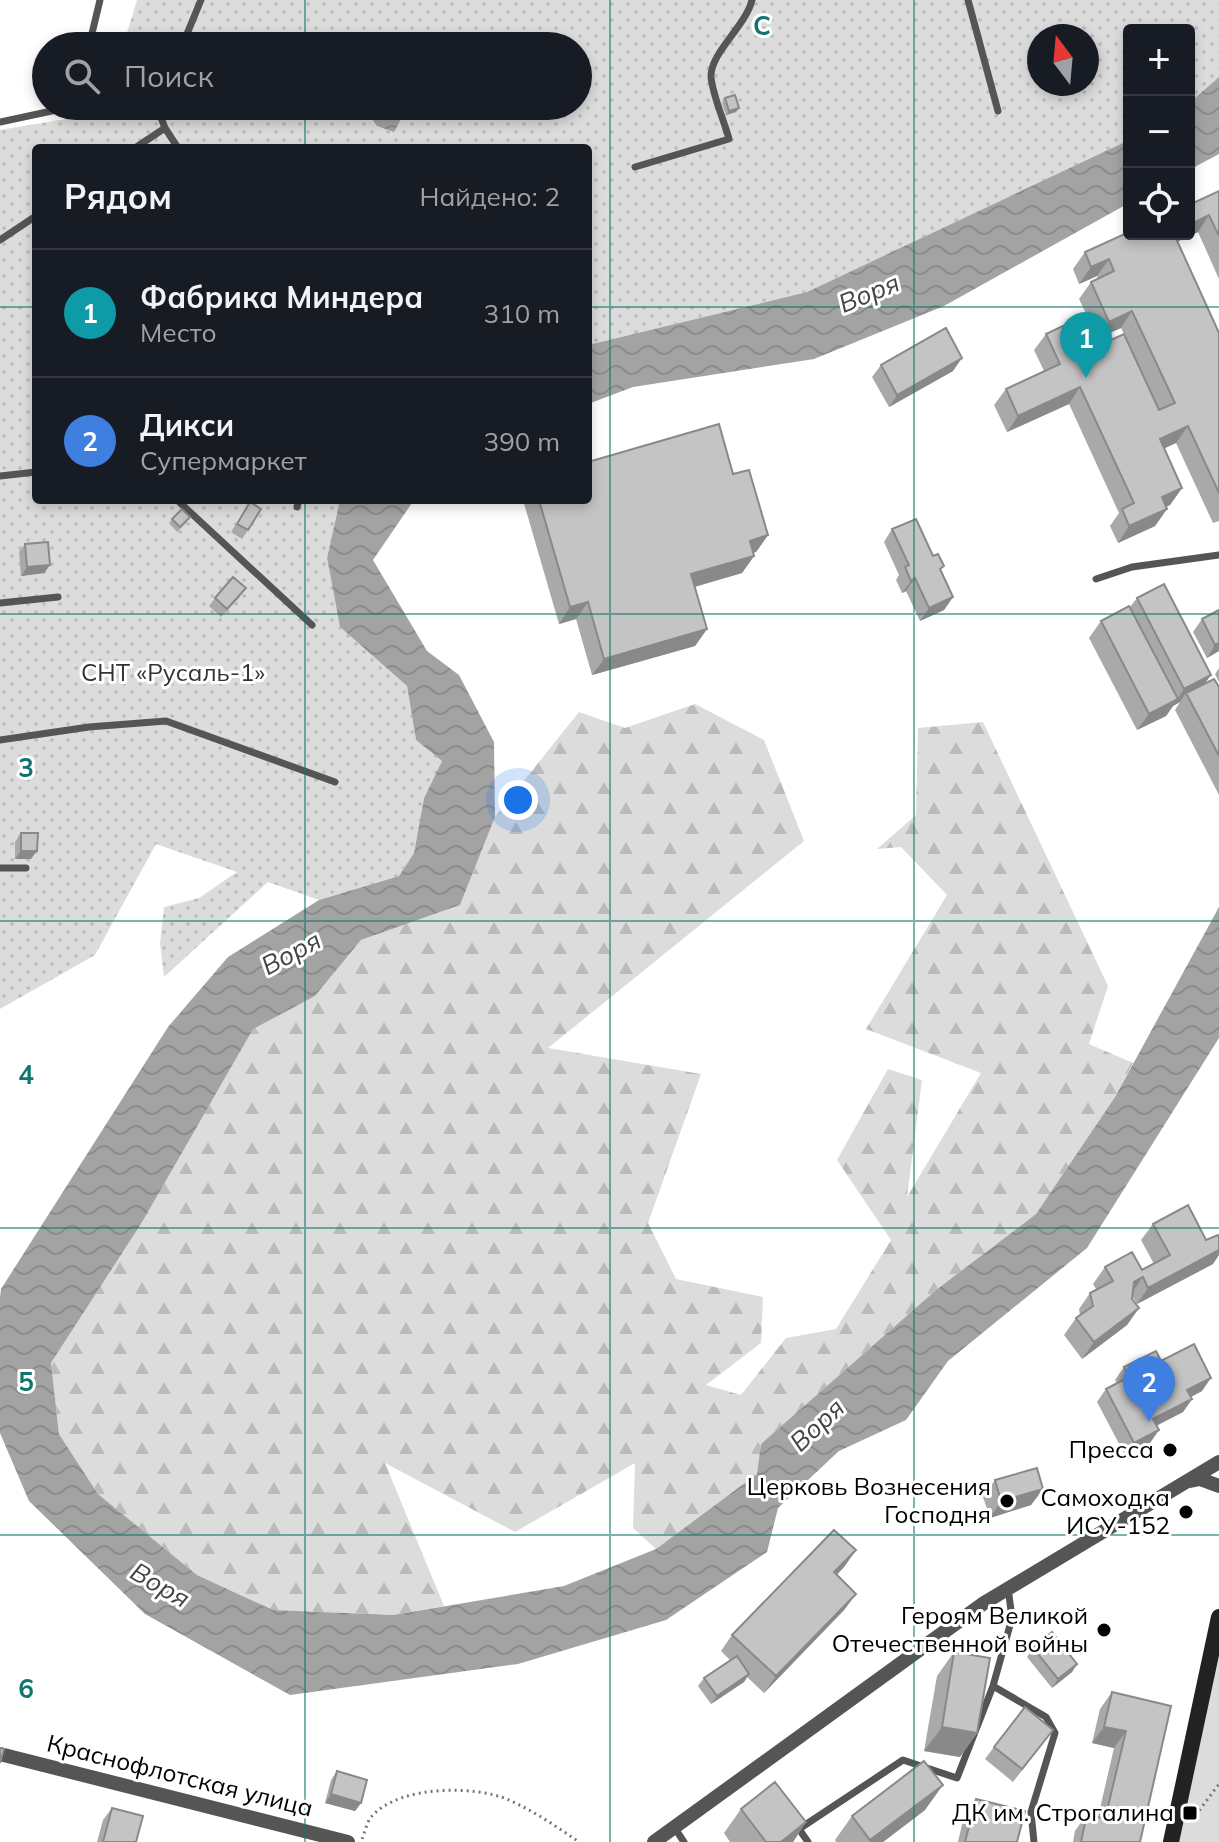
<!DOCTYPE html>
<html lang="ru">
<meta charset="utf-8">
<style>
:root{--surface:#171b24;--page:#242831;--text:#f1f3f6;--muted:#9ea1a6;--line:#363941;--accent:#858687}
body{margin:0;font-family:Mulish,sans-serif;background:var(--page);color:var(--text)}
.controls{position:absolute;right:24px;top:24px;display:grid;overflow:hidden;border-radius:8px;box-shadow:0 4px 12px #0003}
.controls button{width:72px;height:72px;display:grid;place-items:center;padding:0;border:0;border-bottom:2px solid var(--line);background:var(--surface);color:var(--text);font:40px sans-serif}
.compass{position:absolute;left:1027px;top:24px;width:72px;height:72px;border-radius:50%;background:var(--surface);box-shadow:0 4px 12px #0003;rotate:344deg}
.you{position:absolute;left:518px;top:800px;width:28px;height:28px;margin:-20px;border:6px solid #fff;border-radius:50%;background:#1a73e8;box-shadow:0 0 0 12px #1a73e833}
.badge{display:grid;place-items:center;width:52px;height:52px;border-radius:50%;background:var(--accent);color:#fff;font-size:26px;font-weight:700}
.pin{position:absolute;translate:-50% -66px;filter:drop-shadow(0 2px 4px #0008)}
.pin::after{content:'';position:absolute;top:42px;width:28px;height:24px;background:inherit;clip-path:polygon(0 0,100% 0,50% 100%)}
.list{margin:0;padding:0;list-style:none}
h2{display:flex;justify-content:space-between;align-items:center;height:104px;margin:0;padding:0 32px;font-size:34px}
h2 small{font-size:26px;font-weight:400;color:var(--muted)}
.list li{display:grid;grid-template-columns:52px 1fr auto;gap:24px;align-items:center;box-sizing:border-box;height:128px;padding:0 32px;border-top:2px solid var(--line)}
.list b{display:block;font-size:30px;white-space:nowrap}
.list p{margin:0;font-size:26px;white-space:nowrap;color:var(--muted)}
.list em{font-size:26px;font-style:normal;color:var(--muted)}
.icon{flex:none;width:44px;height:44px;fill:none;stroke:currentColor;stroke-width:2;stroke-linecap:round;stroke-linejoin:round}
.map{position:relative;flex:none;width:1219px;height:1842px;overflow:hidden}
.search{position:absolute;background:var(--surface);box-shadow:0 4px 12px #0003;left:32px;top:32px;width:560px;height:88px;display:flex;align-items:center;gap:20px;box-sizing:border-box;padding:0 28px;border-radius:44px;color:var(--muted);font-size:30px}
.panel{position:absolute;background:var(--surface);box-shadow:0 4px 12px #0003;left:32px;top:144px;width:560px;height:360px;border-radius:8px}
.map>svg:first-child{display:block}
.grass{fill:url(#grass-dots);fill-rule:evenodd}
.forest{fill:url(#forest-firs)}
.pitch{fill:#dcdcdc}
.water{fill:url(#water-waves)}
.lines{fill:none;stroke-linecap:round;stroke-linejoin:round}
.path{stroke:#777;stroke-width:3;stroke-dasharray:2 4;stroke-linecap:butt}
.lane{stroke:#555;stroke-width:7}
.street{stroke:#555;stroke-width:14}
.secondary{stroke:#222;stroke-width:16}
.wall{fill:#a9a9a9}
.shaded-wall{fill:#898989}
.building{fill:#c4c4c4;stroke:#898989;stroke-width:2}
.grid{fill:none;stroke:#0f766e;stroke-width:2;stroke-opacity:0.55}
.poi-dot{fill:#000;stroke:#fff;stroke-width:3}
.labels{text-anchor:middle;stroke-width:6;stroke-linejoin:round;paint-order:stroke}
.park-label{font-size:24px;fill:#333;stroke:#fff}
.poi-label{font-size:24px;fill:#000;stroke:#fff;text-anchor:end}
.street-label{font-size:24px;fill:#000;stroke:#fff}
.water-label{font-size:26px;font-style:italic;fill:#444;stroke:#fff}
.grid-label{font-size:26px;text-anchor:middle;font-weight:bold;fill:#0f766e;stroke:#fff;stroke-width:6;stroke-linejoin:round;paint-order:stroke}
</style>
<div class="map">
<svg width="1219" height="1842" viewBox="0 0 1219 1842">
<defs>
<pattern id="grass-dots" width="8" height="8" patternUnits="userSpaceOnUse" patternTransform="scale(2)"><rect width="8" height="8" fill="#dcdcdc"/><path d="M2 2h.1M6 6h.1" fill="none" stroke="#bbb" stroke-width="1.8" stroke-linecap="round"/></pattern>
<pattern id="forest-firs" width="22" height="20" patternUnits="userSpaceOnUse" patternTransform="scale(2)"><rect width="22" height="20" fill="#dcdcdc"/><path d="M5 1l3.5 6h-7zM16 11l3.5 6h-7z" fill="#bbb"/></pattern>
<pattern id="water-waves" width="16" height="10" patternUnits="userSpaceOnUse" patternTransform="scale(2)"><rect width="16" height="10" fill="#a3a3a3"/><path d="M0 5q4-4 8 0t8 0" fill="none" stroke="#8b8b8b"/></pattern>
</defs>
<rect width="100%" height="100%" fill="#fff"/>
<path class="grass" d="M137,0H1219V77L1189,103V30H1129V140L807,292L588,345V148H36V500H340L327,558L340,627L407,686L416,740L442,761L424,798L414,853L399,876L319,900L268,882L164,977L160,943L164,907L199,898L237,872L156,844L95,955L0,1009V130L102,113L104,106H578V46H123ZM1039,36H1087V84H1039Z"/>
<path class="forest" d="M695,704L764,740L804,841L548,1048L701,1074L648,1223L676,1279L763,1297L761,1343L706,1385L741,1395L786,1338L836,1329L891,1240L837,1160L888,1069L922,1080L907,1197L981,1073L866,1029L947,895L901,847L877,849L916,815L918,728L983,722L1108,986L1089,1044L1133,1063L1115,1097L1036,1214L936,1290L761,1444L758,1474L656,1549L633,1528L635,1463L515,1532L385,1463L444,1606L393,1615L273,1610L197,1575L98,1494L59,1434L51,1363L141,1224L253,1028L315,996L361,940L460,905L495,817L579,712L625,728Z"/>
<path class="pitch" d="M1219,1621V1842H1171Z"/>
<path class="water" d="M1219,77V154L1189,170V103Z
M363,106H399L400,121L394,132L377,126Z
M1129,140V203L944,306L814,359L633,387L588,404V345L807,292Z
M340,500H414L373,560L427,651L459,675L494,742L495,817L460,905L361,940L315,996L253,1029L141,1224L51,1363L59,1434L98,1494L197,1575L273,1610L393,1615L564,1586L656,1549L757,1474L761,1444L936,1290L1036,1214L1115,1097L1219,907V1038L1087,1248L948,1361L906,1420L839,1451L778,1508L767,1552L666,1620L518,1664L290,1695L145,1614L29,1501L0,1433V1298L1,1289L168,1027L228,957L319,900L399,876L414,853L424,798L442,761L416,740L407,686L340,627L327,558Z"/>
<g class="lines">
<path class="path" d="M1192,1820L1219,1784
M362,1839C365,1832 367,1821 372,1816C400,1785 475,1785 509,1800C534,1811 557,1827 579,1842"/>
<path class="lane" d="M968,0L998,111
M89,46L100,0
M182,46L201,0
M84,106L160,115L165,128L135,148
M0,122L75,106
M165,128L178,148
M635,167L729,139C724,120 713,97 711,77C710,53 746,26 752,0
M0,240L36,216
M0,476L36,472
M177,500L312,625
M297,507L299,500
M1096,579L1132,567L1219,555
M0,603L58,597
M0,740L89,727L166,721L335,782
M0,868H26
M1008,1588L1012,1618L993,1686L1046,1717L1055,1733L1031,1812L1034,1842
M674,1827L684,1842
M808,1842L799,1829L903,1760L957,1778L993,1686"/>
<path class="street" d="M1190,1481L1200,1479L1219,1486
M0,1754L348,1842
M654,1842L984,1603L1219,1462"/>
<path class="secondary" d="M1171,1842L1219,1617"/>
</g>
<path class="wall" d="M725,98L736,112L726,115L722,103Z
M1219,191V279L1198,232L1177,242L1219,333V521L1213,523L1176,443L1164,448L1182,488L1170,505L1166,507L1167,509L1155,526L1118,543L1110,526L1119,513L1069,404L1007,432L994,405L1006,389L1044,371L1034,350L1046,334L1082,353L1124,334L1121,328L1098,338L1079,299L1091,282L1098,279L1097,276L1079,284L1073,269L1085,252Z
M881,365L953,371L889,407L872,377Z
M733,474L768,535L756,552L753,553L754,556L742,573L695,587L707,629L695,646L592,675L576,619L559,624L523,500H588Z
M250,502L248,530L242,539L231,532Z
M172,519L187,522L177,532L169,523Z
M892,529L941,571L953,597L944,610L920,621L906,591L902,593L896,580L899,575L884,542Z
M25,544L50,565L44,573L21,576L19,552Z
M240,597L221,617L209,606L215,598Z
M1137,598L1205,683L1219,687V795L1175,710L1180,702L1173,706L1166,716L1137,730L1089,638L1101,621L1130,607Z
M1219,610V651L1207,658L1193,632L1202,619Z
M1219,668V682L1215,674Z
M21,833L31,859H15V842Z
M1153,1224L1213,1264L1137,1304L1132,1296V1299L1139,1308L1127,1325L1082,1359L1064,1335L1076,1318L1080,1316L1079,1309L1090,1293L1096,1289L1093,1284L1105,1267L1142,1270L1154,1264L1141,1240Z
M1161,1361L1202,1391L1191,1397L1192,1399L1183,1412L1156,1426L1150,1443L1125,1455L1097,1402L1106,1389L1117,1383L1115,1380L1124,1367Z
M995,1480L1043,1489L1031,1505L990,1518L983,1497Z
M856,1550L844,1567L837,1575L856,1594L844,1610L764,1693L747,1677L744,1682L711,1704L698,1686L704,1678L730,1660L721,1651L732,1635Z
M1033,1648L1077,1664L1072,1672L1052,1688L1027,1657Z
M954,1652L977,1733L960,1757L924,1751L937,1676Z
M1112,1692L1171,1706L1140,1842H1073L1075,1831L1087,1814L1098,1817L1114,1748L1092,1743L1100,1709Z
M1044,1742L1013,1782L985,1759L994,1747Z
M337,1771L361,1803L355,1811L325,1803L331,1780Z
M976,1799L1017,1842H958L964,1816Z
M112,1808L136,1842H97L103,1820Z
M741,1809L806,1822L793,1842H730L724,1833Z
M925,1810L883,1842H836L835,1840L852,1816Z"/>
<path class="shaded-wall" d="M739,108L736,112L726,115L729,111Z
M1209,215L1198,232L1161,249L1172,234H1189V225Z
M1109,259L1097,276L1079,284L1091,267Z
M1132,311L1121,328L1098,338L1109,322Z
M962,358L953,371L889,407L897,395Z
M1080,387L1069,404L1007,432L1018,416Z
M1188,426L1176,443L1148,456L1160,439Z
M1182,488L1170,505L1150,514L1162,497Z
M1167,509L1155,526L1118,543L1129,526Z
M768,535L756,552L738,557L750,541Z
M754,556L742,573L679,591L691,574Z
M50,565L44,573L21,576L27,567Z
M915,578L906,591L902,593L911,581Z
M953,597L944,610L920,621L929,608Z
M588,602L576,619L559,624L570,607Z
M707,629L695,646L592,675L604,659Z
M1219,643V651L1207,658L1215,645Z
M1211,675L1199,692L1186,693L1180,702L1173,706L1166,716L1137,730L1149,714L1177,699L1184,689Z
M21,851H37L31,859H15Z
M1219,1250V1255L1213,1264L1137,1304L1148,1288Z
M1143,1277L1131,1294L1134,1282Z
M1139,1308L1127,1325L1082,1359L1094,1342Z
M1211,1378L1202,1391L1179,1403L1187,1390Z
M1192,1399L1183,1412L1144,1432L1153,1419Z
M1159,1430L1150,1443L1125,1455L1134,1443Z
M1043,1489L1031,1505L990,1518L1001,1501Z
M856,1550L844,1567L822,1589L834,1572Z
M856,1594L844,1610L764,1693L776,1676Z
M1077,1664L1072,1672L1052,1688L1058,1679Z
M749,1674L744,1682L711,1704L717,1696Z
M942,1727L977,1733L960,1757L924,1751Z
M1104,1727L1126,1731L1114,1748L1092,1743Z
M943,1785L925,1810L883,1842H869Z
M331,1794L361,1803L355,1811L325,1803Z
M806,1822L793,1842H781Z"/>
<path class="building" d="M735,95L739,108L729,111L725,98Z
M1219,191V236L1209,215L1189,225V205Z
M1129,232V234H1174L1219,333V493L1188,426L1160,439L1182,488L1162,497L1167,509L1129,526L1122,509L1134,503L1080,387L1018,416L1006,389L1060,364L1046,334L1069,323L1082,353L1124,334L1159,410L1175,403L1132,311L1109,322L1091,282L1114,271L1109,259L1091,267L1085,252Z
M946,328L962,358L897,395L881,365Z
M719,424L733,474L749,470L768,535L750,541L754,556L691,574L707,629L604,659L588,602L570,607L539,500H588V462Z
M250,502L261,509L248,530L237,524Z
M182,509L190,517L180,527L172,519Z
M916,519L933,556L938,554L944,566L940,569L953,597L929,608L915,578L911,581L905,567L909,565L892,529Z
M48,542L50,565L27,567L25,544Z
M233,577L246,588L227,609L215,598Z
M1164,584L1211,675L1184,689L1137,598Z
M1129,606L1178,699L1149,714L1101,621Z
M1219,610V643L1215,645L1202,619Z
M1214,679L1219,687V756L1186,693Z
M21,833H38L37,851H21Z
M1188,1205L1206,1240L1218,1235L1219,1237V1250L1148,1288L1143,1277L1134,1282L1132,1299L1139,1308L1094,1342L1076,1318L1093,1306L1090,1293L1113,1281L1105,1267L1132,1252L1142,1270L1170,1255L1153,1224Z
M1194,1344L1211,1378L1187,1390L1192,1399L1153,1419L1159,1430L1134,1443L1106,1389L1129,1377L1124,1367L1156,1351L1161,1361Z
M1037,1468L1043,1489L1001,1501L995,1480Z
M834,1530L856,1550L834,1572L856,1594L776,1676L732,1635Z
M1052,1632L1077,1664L1058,1679L1033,1648Z
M954,1652L990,1658L977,1733L942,1727Z
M737,1656L749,1674L717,1696L704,1678Z
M1112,1692L1171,1706L1140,1842H1081L1087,1814L1105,1819L1126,1731L1104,1727Z
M1025,1707L1053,1730L1022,1769L994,1747Z
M0,1748L4,1749L0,1763Z
M924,1761L943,1785L870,1840L852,1816Z
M337,1771L367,1780L361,1803L331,1794Z
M775,1782L806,1822L781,1842H766L741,1809Z
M976,1799L1025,1811L1017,1842H965Z
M112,1808L143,1816L136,1842H103Z"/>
<path class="grid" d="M305,0V46M610,0V1842M914,0V1842M305,106V148M0,307H36M588,307H1219M305,500V1842M0,614H1219M0,921H1219M0,1228H1219M0,1535H1219"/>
<g class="poi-dot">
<circle cx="1170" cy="1450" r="8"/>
<circle cx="1007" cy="1501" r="8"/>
<circle cx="1186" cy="1512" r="8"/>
<circle cx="1104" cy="1630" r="8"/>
<rect x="1182" y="1805" width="16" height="16" rx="4"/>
</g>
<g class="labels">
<g class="park-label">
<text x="173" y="681">СНТ «Русаль-1»</text>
</g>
<g class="poi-label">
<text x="1154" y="1458">Пресса</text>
<text x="991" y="1495">Церковь Вознесения<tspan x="991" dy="28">Господня</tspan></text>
<text x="1170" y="1506">Самоходка<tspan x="1170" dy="28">ИСУ-152</tspan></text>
<text x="1088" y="1624">Героям Великой<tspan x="1088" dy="28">Отечественной войны</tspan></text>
<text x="1174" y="1821">ДК им. Строгалина</text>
</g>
<g class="street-label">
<text transform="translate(180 1776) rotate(14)" y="8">Краснофлотская улица</text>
</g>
<g class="water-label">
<text transform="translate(869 293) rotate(-22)" y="9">Воря</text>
<text transform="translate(291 953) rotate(-28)" y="9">Воря</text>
<text transform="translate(817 1425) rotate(-43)" y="9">Воря</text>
<text transform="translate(160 1585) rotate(30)" y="9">Воря</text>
</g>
</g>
<g class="grid-label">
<text x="762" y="35">C</text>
<text x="26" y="777">3</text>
<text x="26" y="1084">4</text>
<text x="26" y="1391">5</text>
<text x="26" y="1698">6</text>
</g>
</svg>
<div class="controls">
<button>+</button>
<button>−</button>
<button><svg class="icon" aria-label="locate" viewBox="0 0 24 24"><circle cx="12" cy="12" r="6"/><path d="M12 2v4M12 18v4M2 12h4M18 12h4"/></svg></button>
</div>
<svg class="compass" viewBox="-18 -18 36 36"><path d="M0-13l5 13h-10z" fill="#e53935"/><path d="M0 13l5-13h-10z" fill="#9ea1a6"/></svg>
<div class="you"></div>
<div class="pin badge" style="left:1086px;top:378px;background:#0f9aa8">1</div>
<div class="pin badge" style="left:1149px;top:1422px;background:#3f7fe0">2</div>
<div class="search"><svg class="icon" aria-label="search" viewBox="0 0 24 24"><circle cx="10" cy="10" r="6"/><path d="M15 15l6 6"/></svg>Поиск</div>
<section class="panel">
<h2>Рядом<small>Найдено: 2</small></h2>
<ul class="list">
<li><span class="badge" style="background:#0f9aa8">1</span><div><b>Фабрика Миндера</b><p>Место</p></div><em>310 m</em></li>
<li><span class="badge" style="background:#3f7fe0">2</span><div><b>Дикси</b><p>Супермаркет</p></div><em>390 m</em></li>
</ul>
</section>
</div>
